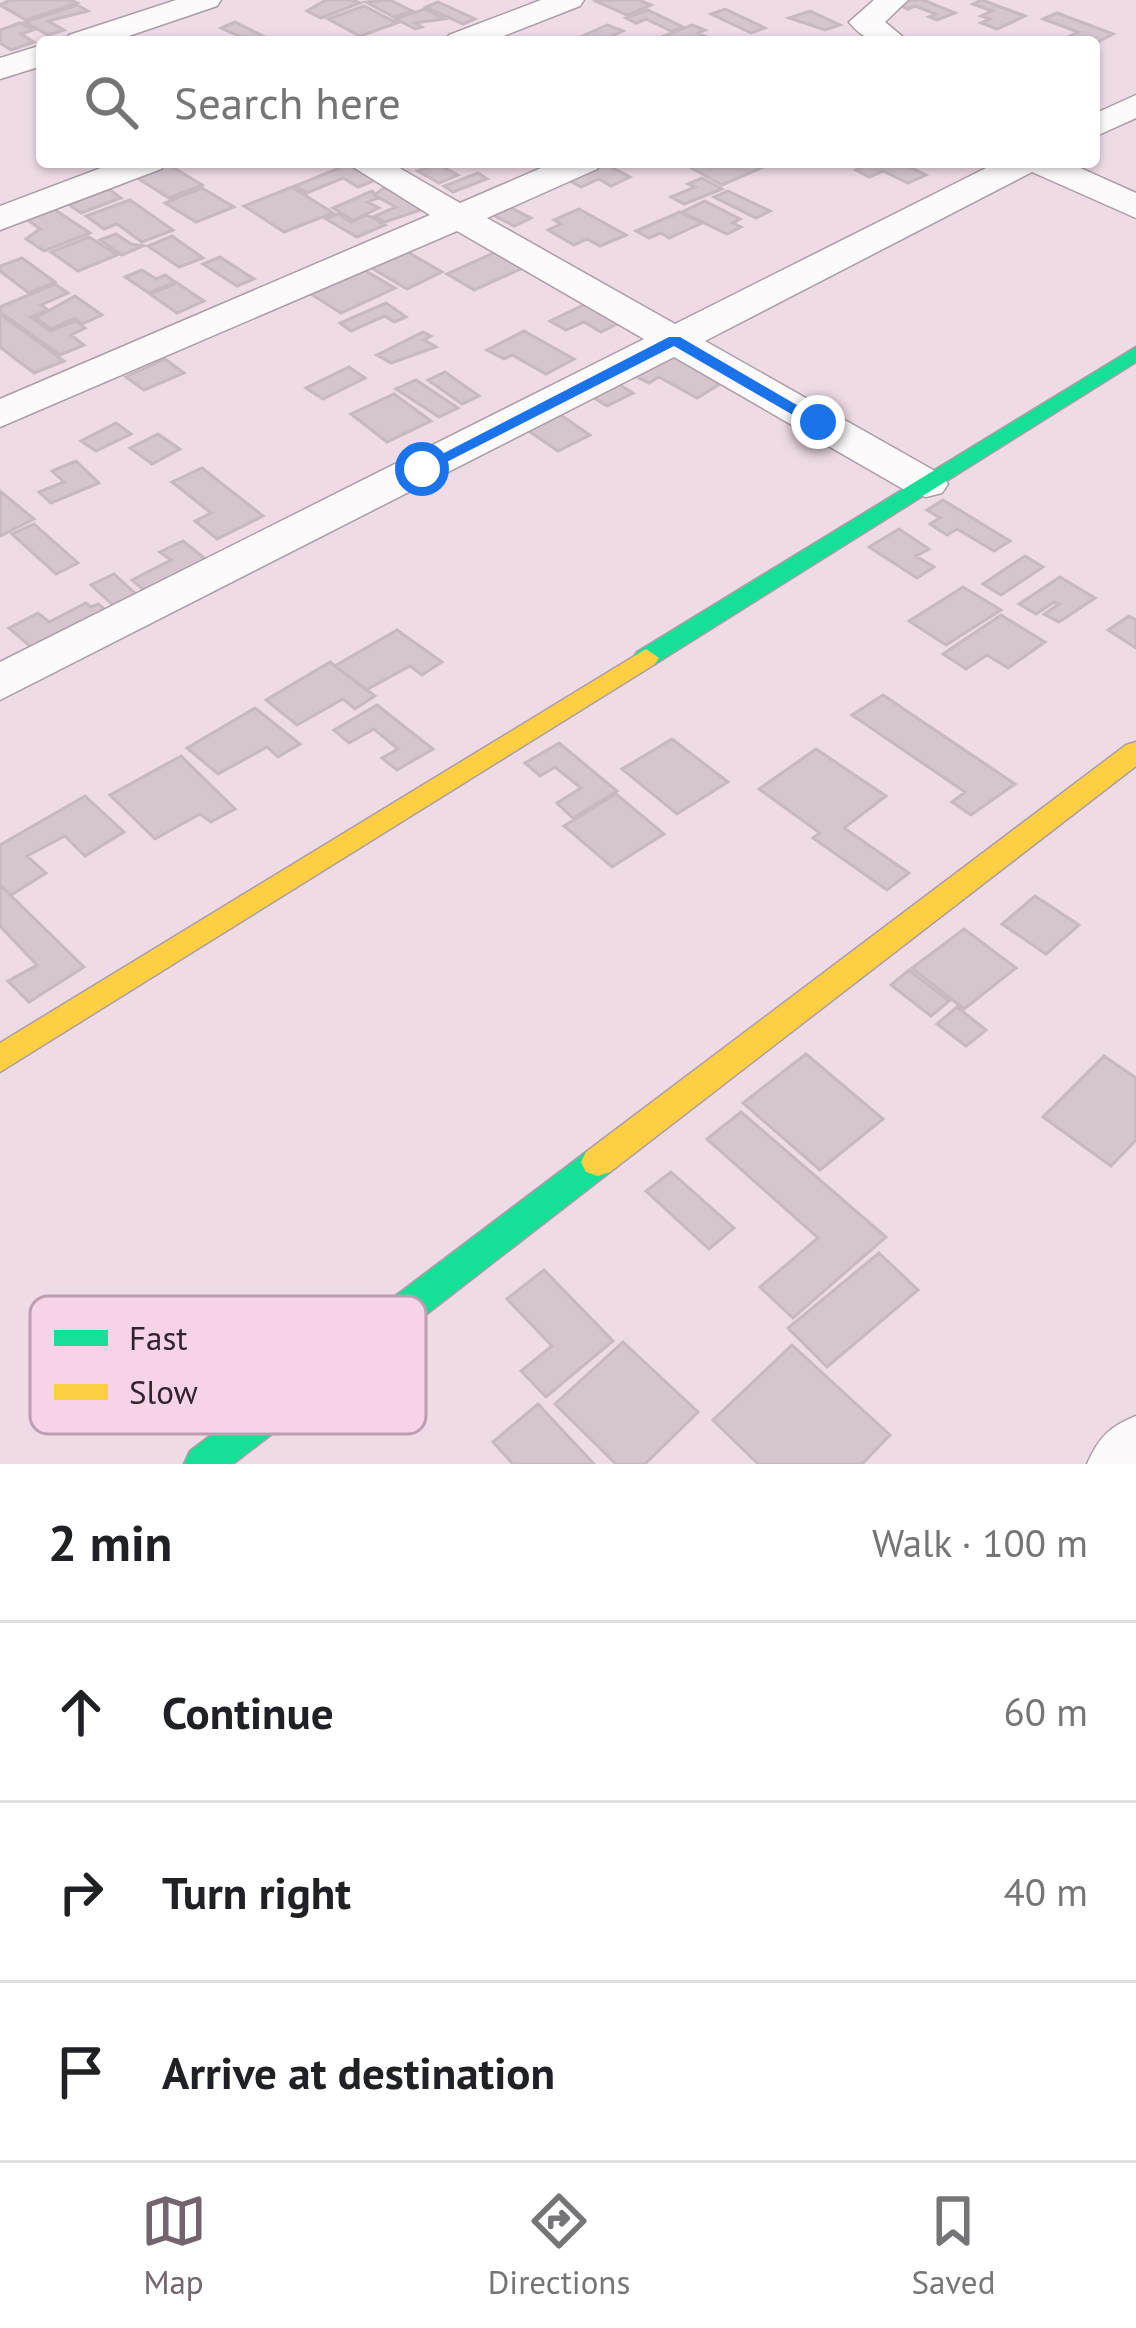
<!DOCTYPE html>
<meta charset="utf-8">
<style>
:root{--surface:#fff;--page:#f6f6f6;--text:#202124;--muted:#757577;--line:#e0e0e0;--accent:#73646d}
body{margin:0;font-family:"PT Sans",sans-serif;background:var(--page);color:var(--text)}
.stop{position:absolute;width:36px;height:36px;margin:-27px;border:9px solid #1a73e8;border-radius:50%;background:#fff}
.stop.end{background:#1a73e8;border-color:#fff;box-shadow:0 3px 12px #0008}
.list{margin:0;padding:0;list-style:none}
h2{display:flex;justify-content:space-between;align-items:center;height:156px;margin:0;padding:0 48px;font-size:51px}
h2 small{font-size:39px;font-weight:400;color:var(--muted)}
.list li{display:grid;grid-template-columns:78px 1fr auto;gap:36px;align-items:center;box-sizing:border-box;height:180px;padding:0 48px;border-top:3px solid var(--line)}
.list b{display:block;font-size:45px;white-space:nowrap}
.list em{font-size:39px;font-style:normal;color:var(--muted)}
.icon{flex:none;width:66px;height:66px;fill:none;stroke:currentColor;stroke-width:2;stroke-linecap:round;stroke-linejoin:round}
.map{position:relative;flex:none;width:1136px;height:1464px;overflow:hidden}
.search{position:absolute;background:var(--surface);box-shadow:0 3px 9px #0004;left:36px;right:36px;top:36px;height:132px;display:flex;align-items:center;gap:30px;box-sizing:border-box;padding:0 42px;border-radius:12px;color:var(--muted);font-size:45px}
.sheet{height:696px;background:var(--surface)}
nav{display:flex;justify-content:space-around;align-items:center;box-sizing:border-box;height:168px;border-top:3px solid var(--line);background:var(--surface);font-size:33px;color:var(--muted)}
nav a{display:grid;justify-items:center;gap:6px}
nav .on{color:var(--accent)}
.map>svg:first-child{display:block}
.building{fill:#d4c5ce;stroke:#c8b9c1;stroke-width:3}
.lines{fill:none;stroke-linecap:round;stroke-linejoin:round}
.street-casing{stroke:#ab9da5;stroke-width:3}
.fast-casing{stroke:#ab9da5;stroke-width:3}
.slow-casing{stroke:#ab9da5;stroke-width:3}
.street{fill:#fcfafb;fill-rule:evenodd}
.fast{fill:#16e098;fill-rule:evenodd}
.slow{fill:#ffcf43;fill-rule:evenodd}
.route{fill:#1a73e8}
.key{fill:#f6d3e7;stroke:#bb9eaf;stroke-width:3}
.key-label{font-size:33px;fill:#31242c}
</style>
<div class="map">
<svg width="1136" height="1464" viewBox="0 0 1136 1464">
<rect width="100%" height="100%" fill="#eedbe6"/>
<path class="building" d="M10,0H71L77,3L26,20L0,5Z
M326,0H353L360,3L321,18L307,11Z
M390,0L412,11L394,17L366,2Z
M593,0H639L651,5L627,15Z
M905,0H923L955,13L937,20L929,17L936,14L915,6L908,9L896,4Z
M982,0L1025,16L997,29L981,23L990,19L981,16L992,11L973,4Z
M438,2L475,19L463,24L426,7Z
M77,5L88,11L48,21L64,30L48,35L25,22Z
M364,6L397,23L360,36L328,19Z
M425,9L444,19L415,23L422,27L415,29L396,19Z
M725,9L765,28L751,33L711,14Z
M648,10L683,27L671,31L646,19L636,23L626,18Z
M810,11L840,25L825,30L789,18Z
M1057,13L1113,34L1094,44L1058,42L1078,32L1043,19Z
M235,22L263,36L250,41L221,28Z
M20,23L33,30L21,34L34,42L11,50L0,43V30Z
M607,25L623,31L599,42H569Z
M692,25L705,30L698,33L718,42L685,38L672,42L661,37Z
M697,162H762L768,165L722,185L688,166Z
M865,162H899L926,175L908,183L883,171L869,177L856,170L870,164Z
M349,164L376,180L358,187L343,178L307,193L295,186Z
M437,164L458,175L439,183L418,171Z
M605,164L630,177L611,186L599,179L581,187L568,180Z
M169,165L202,185L169,198L136,177Z
M478,173L487,179L453,192L444,186Z
M702,178L722,189L684,204L671,197L695,187L688,184Z
M388,185L429,207L385,222L375,216L396,207L374,195Z
M292,187L333,213L284,232L244,206Z
M202,188L234,207L196,222L165,203Z
M109,189L121,198L81,213L68,204Z
M372,191L378,198L368,202L379,208L353,220L333,208Z
M728,191L770,211L756,218L714,197Z
M130,200L173,230L142,242L117,224L104,229L86,216Z
M705,201L740,219L733,223L741,227L727,234L682,212Z
M505,205L531,218L514,226L489,213Z
M52,208L90,233L44,251L26,239L40,229L25,218Z
M579,209L626,235L600,246L587,239L574,245L548,230L561,224L554,220Z
M680,212L702,223L669,238L661,233L649,238L636,231Z
M338,214L351,222L367,215L385,225L357,237L326,219Z
M116,234L131,244L143,246L122,255L100,240Z
M172,236L203,258L179,267L148,246Z
M89,237L117,255L78,271L51,252Z
M406,251L442,272L407,289L370,267Z
M498,251L525,267L474,290L447,274Z
M220,257L254,279L237,286L203,264Z
M22,258L55,282L29,293L0,271V266Z
M142,270L156,279L165,275L175,282L149,293L125,277Z
M364,270L395,288L341,313L311,294Z
M177,283L204,301L177,313L150,294Z
M55,284L68,293L41,305L48,310L30,317L50,331L75,321L85,328L71,335L84,345L60,355L0,312V307Z
M75,296L102,315L82,324L75,318L51,329L36,318Z
M386,303L406,317L394,322L385,316L351,331L340,323Z
M588,303L621,322L601,332L584,322L566,330L550,321Z
M0,314L64,361L34,373L0,347Z
M524,331L574,359L546,374L512,355L504,359L487,350Z
M423,332L431,336L424,340L436,347L391,363L377,355Z
M671,353L725,381L697,398L659,377L649,383L633,375Z
M165,359L184,373L144,390L126,377Z
M349,367L365,378L323,399L306,388Z
M445,372L479,396L462,404L428,380Z
M416,380L458,408L439,417L396,389Z
M617,383L633,393L607,406L591,396Z
M394,394L431,421L387,442L351,414Z
M559,414L590,435L558,451L527,430Z
M116,423L131,434L96,451L81,441Z
M158,434L180,449L152,464L130,448Z
M76,461L99,483L51,503L39,492L64,482L52,471Z
M202,468L263,516L217,539L195,521L211,513L172,482Z
M0,491L34,519L0,536Z
M943,500L1010,541L994,551L957,529L947,535L930,524L940,518L927,510Z
M34,524L78,563L56,574L12,534Z
M899,529L929,549L916,556L934,567L917,578L869,547Z
M183,541L208,561L146,592L132,580L171,560L160,552Z
M1025,556L1043,567L1001,595L983,584Z
M114,574L137,595L114,606L91,585Z
M1060,577L1095,598L1059,622L1044,614L1059,604L1054,602L1036,614L1019,604Z
M963,587L1001,610L946,645L909,621Z
M86,603L91,607L98,604L112,615L39,654L9,628L38,613L49,622Z
M1001,615L1045,642L1008,668L987,655L966,669L943,654Z
M1129,616L1136,620V648L1108,630Z
M397,630L442,662L422,675L410,666L366,690L335,666Z
M330,662L375,696L355,709L343,699L297,725L266,700Z
M883,695L1015,784L971,815L952,802L965,792L852,715Z
M377,705L433,749L397,770L382,758L398,749L374,729L349,743L334,730Z
M255,708L300,744L278,757L267,747L218,774L187,748Z
M672,739L728,782L677,814L622,769Z
M559,743L617,791L573,818L557,803L581,788L555,767L540,776L525,763Z
M816,749L886,796L844,828L909,873L887,890L813,838L820,833L759,789Z
M181,756L235,809L211,822L200,814L155,839L110,795Z
M616,794L664,834L612,867L564,826Z
M85,796L124,832L85,856L65,836L27,856L46,873L11,895L0,885V845Z
M0,885L84,967L29,1002L8,981L37,965L0,926Z
M1035,896L1079,925L1046,954L1002,924Z
M964,929L1016,968L964,1009L912,968Z
M909,970L949,1001L931,1016L891,985Z
M957,1007L986,1030L966,1046L937,1024Z
M806,1054L883,1119L820,1170L743,1103Z
M1104,1056L1136,1078V1140L1111,1166L1043,1117Z
M741,1112L886,1237L793,1318L760,1287L818,1238L707,1139Z
M671,1172L734,1228L709,1249L646,1191Z
M879,1253L918,1290L827,1367L788,1328Z
M544,1270L613,1341L546,1397L521,1371L552,1346L507,1299Z
M623,1342L698,1412L645,1464H616L555,1404Z
M792,1345L890,1435L862,1464H758L713,1420Z
M538,1404L594,1464H513L493,1442Z"/>
<g class="lines">
<g class="street-casing">
<path id="street" d="M176,0H221L217,6L111,42H64L69,35Z
M541,0H584L580,6L488,42H444L449,35Z
M874,0H908L885,22L909,42C883,42 866,44 849,22Z
M42,45V66L0,79V58Z
M1136,95V118L1094,137V114Z
M117,162H167L161,169L0,230V206Z
M345,162H389L460,203L555,162H603L597,169L487,218L675,324L998,162H1067L1136,193V218L1032,172L705,341L942,475L948,484L942,493L926,497L910,493L674,357L0,700V662L644,339L457,231L0,427V399L430,215Z
M1136,1416V1464H1087C1099,1437 1109,1427 1136,1416Z"/>
</g>
<g class="fast-casing">
<path id="fast" d="M1136,347V362L655,664H637L633,658L637,652Z
M598,1148L610,1152L615,1162L610,1172L233,1464H184L190,1451L586,1152Z"/>
</g>
<g class="slow-casing">
<path id="slow" d="M646,649L659,658L655,664L0,1072V1043Z
M1136,742V766L610,1172L598,1176L586,1172L581,1162L586,1152L1126,745Z"/>
</g>
<use href="#street" class="street"/>
<use href="#fast" class="fast"/>
<use href="#slow" class="slow"/>
</g>
<path class="route" d="M669,337H680L826,422L812,426L674,346L427,472L413,469Z"/>
<rect x="30" y="1296" width="396" height="138" rx="18" class="key"/>
<rect x="54" y="1330" width="54" height="16" fill="#16e098"/>
<rect x="54" y="1384" width="54" height="16" fill="#ffcf43"/>
<g class="key-label">
<text x="129" y="1350">Fast</text>
<text x="129" y="1404">Slow</text>
</g>
</svg>
<div class="stop" style="left:422px;top:469px"></div>
<div class="stop end" style="left:818px;top:422px"></div>
<div class="search"><svg class="icon" aria-label="search" viewBox="0 0 24 24"><circle cx="10" cy="10" r="6"/><path d="M15 15l6 6"/></svg>Search here</div>
</div>
<section class="sheet">
<h2>2 min<small>Walk · 100 m</small></h2>
<ul class="list">
<li><svg class="icon" aria-label="ahead" viewBox="0 0 24 24"><path d="M12 20V5M6 11l6-6 6 6"/></svg><div><b>Continue</b></div><em>60 m</em></li>
<li><svg class="icon" aria-label="right" viewBox="0 0 24 24"><path d="M7 20v-9h11M14 6l5 5-5 5"/></svg><div><b>Turn right</b></div><em>40 m</em></li>
<li><svg class="icon" aria-label="arrive" viewBox="0 0 24 24"><path d="M6 21V4h12l-3 4 3 4H6"/></svg><div><b>Arrive at destination</b></div></li>
</ul>
</section>
<nav>
<a class="on"><svg class="icon" aria-label="map" viewBox="0 0 24 24"><path d="M3 6l6-2 6 2 6-2v14l-6 2-6-2-6 2zM9 4v14M15 6v14"/></svg>Map</a>
<a><svg class="icon" aria-label="directions" viewBox="0 0 24 24"><path d="M12 3l9 9-9 9-9-9zM9 14v-3h6M13 9l2 2-2 2"/></svg>Directions</a>
<a><svg class="icon" aria-label="saved" viewBox="0 0 24 24"><path d="M7 4h10v16l-5-4-5 4z"/></svg>Saved</a>
</nav>
